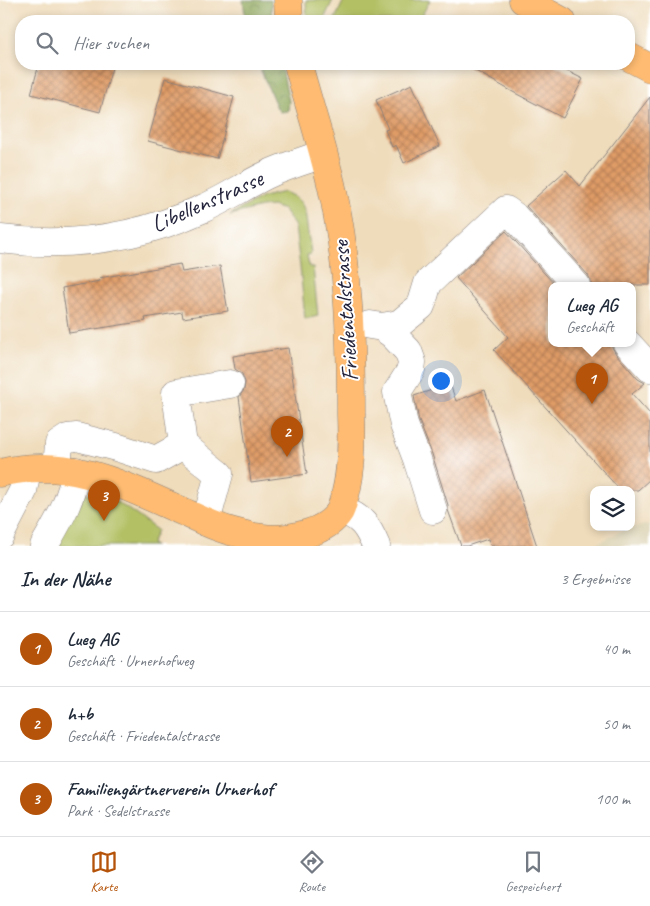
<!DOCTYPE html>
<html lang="de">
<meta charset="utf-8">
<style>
:root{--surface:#fff;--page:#f2f2f3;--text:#1f2937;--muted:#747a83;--line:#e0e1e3;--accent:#b45309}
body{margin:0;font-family:Caveat,sans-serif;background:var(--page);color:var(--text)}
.controls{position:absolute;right:15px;bottom:15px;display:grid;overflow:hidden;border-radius:10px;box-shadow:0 2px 8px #0003}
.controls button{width:45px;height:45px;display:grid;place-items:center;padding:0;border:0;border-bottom:1px solid var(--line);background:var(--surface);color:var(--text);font:25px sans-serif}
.you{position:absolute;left:440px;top:380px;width:18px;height:18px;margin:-12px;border:4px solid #fff;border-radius:50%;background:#1a73e8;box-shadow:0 0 0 8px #1a73e833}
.badge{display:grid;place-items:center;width:32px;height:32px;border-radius:50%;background:var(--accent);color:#fff;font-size:16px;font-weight:700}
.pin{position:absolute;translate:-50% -41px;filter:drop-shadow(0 1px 2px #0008)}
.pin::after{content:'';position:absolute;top:26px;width:18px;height:15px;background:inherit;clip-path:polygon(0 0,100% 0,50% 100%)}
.popup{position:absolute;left:548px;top:282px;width:88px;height:65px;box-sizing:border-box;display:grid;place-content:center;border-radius:10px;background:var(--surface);filter:drop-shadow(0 1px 4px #0005);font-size:16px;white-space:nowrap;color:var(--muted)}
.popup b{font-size:19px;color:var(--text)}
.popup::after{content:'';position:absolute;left:50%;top:100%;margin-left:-10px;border:10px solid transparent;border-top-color:var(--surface)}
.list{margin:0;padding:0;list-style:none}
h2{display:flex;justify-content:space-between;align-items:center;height:65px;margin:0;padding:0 20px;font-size:21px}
h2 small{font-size:16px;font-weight:400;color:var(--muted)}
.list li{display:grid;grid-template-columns:32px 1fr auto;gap:15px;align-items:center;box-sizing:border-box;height:75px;padding:0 20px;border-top:1px solid var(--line)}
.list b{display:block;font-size:19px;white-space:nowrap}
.list p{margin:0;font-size:16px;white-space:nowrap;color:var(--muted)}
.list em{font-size:16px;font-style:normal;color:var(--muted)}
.icon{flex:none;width:28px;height:28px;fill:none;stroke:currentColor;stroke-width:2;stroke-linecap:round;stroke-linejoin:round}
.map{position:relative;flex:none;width:650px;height:546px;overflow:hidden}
.search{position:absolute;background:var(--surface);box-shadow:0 2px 8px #0003;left:15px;right:15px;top:15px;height:55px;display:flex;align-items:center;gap:12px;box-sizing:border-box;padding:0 18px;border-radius:20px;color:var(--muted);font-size:19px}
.sheet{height:290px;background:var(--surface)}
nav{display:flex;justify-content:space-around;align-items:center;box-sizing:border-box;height:70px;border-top:1px solid var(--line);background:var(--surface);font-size:14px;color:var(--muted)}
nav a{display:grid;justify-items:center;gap:2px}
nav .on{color:var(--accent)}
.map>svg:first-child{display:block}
.built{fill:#ddd4b5}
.green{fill:#b3c063;stroke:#6a714f}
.forest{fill:url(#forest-crowns);stroke:#58644a}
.building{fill:url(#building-cross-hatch)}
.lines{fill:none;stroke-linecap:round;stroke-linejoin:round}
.minor-casing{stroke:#887f7b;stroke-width:29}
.major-casing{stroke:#887f7b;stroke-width:29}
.minor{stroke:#fff;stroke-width:28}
.major{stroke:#febb71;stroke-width:28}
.labels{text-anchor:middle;stroke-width:4;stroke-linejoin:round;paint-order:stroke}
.street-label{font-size:24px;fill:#22223b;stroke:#fff}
</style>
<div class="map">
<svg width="650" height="546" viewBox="0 0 650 546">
<defs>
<pattern id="forest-crowns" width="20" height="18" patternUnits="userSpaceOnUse" patternTransform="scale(1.25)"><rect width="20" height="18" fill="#8ea659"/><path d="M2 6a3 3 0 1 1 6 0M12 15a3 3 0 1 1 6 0" fill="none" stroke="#74874b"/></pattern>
<pattern id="building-cross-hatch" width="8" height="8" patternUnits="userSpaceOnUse" patternTransform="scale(1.25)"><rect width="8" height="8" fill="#df9b66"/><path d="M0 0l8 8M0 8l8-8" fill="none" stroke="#b47e55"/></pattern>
</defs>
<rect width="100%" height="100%" fill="#fff"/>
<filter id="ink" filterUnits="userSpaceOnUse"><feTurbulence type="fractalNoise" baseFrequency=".02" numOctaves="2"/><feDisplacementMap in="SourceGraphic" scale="10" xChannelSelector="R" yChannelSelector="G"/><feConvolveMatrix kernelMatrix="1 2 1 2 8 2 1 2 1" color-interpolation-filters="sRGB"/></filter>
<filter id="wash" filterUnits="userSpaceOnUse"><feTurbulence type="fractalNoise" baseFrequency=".0096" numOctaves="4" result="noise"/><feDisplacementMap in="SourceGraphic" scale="20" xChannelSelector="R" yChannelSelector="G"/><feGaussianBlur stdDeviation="1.12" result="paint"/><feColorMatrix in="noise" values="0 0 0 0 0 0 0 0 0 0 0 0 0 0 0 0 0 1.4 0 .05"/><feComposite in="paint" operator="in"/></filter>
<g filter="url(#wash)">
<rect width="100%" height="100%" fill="#efdcbb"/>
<path class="built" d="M650,524V546H592L626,529Z"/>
<path class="green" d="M306,0H333L323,21H307Z
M344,0H430L419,21H334Z
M284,192C303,199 305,207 307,226C308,235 310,244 311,254L307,255L309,267H313L318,316L305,319L300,267L295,227L290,218L284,210L273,206L261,207L230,215L263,197Z
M85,493C112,493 135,515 157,530L151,544L155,546H52Z"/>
<path class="forest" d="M243,0H271L272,21H246Z
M258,64H281L289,101L288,111L280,112L277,108Z"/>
<g id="blocks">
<path class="building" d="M39,64H113L100,112L31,94Z
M463,64H553L583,79L563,118L513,92Z
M165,78L234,97L217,159L148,141Z
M412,84L440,146L404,163L396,145L392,147L385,130L388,129L376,100Z
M650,97V285H591V281L588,275L526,206L566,170L580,186Z
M506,231L555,285H552V343H612V347L616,354L638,379L645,383L632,394L650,414V479L638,490H620L494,350L508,337L456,278Z
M180,264L182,272L220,266L228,311L183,318L182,312L145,318L146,321L69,333L62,288L100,281L99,278Z
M288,348L307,474L251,482L239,397L244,390L245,382L242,374L235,369L233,356Z
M450,384L456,401L485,390L537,546H491L488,539L467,546H461L448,510V505L432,454L419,421L414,396Z"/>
</g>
</g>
<g filter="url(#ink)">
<use href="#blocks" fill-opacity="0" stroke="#887f7b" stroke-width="1"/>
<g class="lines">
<g class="minor-casing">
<path id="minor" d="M0,239C69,248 138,238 202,209C226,199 248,183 273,172C289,165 306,160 323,154
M370,325L382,327L392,334L408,351L412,362L411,370L397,392L404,425L417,459L433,510
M382,327L399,324L421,306L428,283L506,210L514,216L576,285
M627,343L650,368
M183,445L219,474L206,522
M57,468L59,444L68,438L77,437L116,447L156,460L183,445L176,393L230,384
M341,510C362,517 368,527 376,546
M0,535L23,491L27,469
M44,546C59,520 71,501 76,471"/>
</g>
<g class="major-casing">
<path id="major" d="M288,0L289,21
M523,0L562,21
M629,57L650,68
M0,473C69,456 123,485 184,512C201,520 219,529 238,533C245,535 254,537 262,538C286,541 326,534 340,511C342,507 343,501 345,496C352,469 352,442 351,415C351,344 349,272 335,202C326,155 310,110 298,64"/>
</g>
<use href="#minor" class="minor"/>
<use href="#major" class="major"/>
</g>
</g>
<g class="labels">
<g class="street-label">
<text transform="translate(207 201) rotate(-24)" y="8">Libellenstrasse</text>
<text transform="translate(345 311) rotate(-94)" y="8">Friedentalstrasse</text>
</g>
</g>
</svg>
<div class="controls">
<button><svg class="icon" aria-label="layers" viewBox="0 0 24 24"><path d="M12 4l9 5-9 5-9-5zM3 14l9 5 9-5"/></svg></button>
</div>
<div class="you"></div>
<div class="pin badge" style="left:592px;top:404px">1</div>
<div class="popup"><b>Lueg AG</b>Geschäft</div>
<div class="pin badge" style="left:287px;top:457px">2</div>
<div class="pin badge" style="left:104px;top:521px">3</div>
<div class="search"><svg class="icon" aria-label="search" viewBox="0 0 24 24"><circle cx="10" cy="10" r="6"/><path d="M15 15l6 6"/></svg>Hier suchen</div>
</div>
<section class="sheet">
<h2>In der Nähe<small>3 Ergebnisse</small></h2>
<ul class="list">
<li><span class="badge">1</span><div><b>Lueg AG</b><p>Geschäft · Urnerhofweg</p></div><em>40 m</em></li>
<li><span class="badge">2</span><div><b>h+b</b><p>Geschäft · Friedentalstrasse</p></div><em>50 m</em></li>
<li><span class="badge">3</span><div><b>Familiengärtnerverein Urnerhof</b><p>Park · Sedelstrasse</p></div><em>100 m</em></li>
</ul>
</section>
<nav>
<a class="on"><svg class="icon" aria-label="map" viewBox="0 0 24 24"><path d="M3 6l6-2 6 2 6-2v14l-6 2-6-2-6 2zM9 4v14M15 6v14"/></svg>Karte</a>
<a><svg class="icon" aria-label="directions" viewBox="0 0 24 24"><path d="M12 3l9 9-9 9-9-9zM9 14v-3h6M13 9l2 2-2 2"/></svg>Route</a>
<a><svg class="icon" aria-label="saved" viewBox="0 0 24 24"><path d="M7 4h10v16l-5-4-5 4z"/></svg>Gespeichert</a>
</nav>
